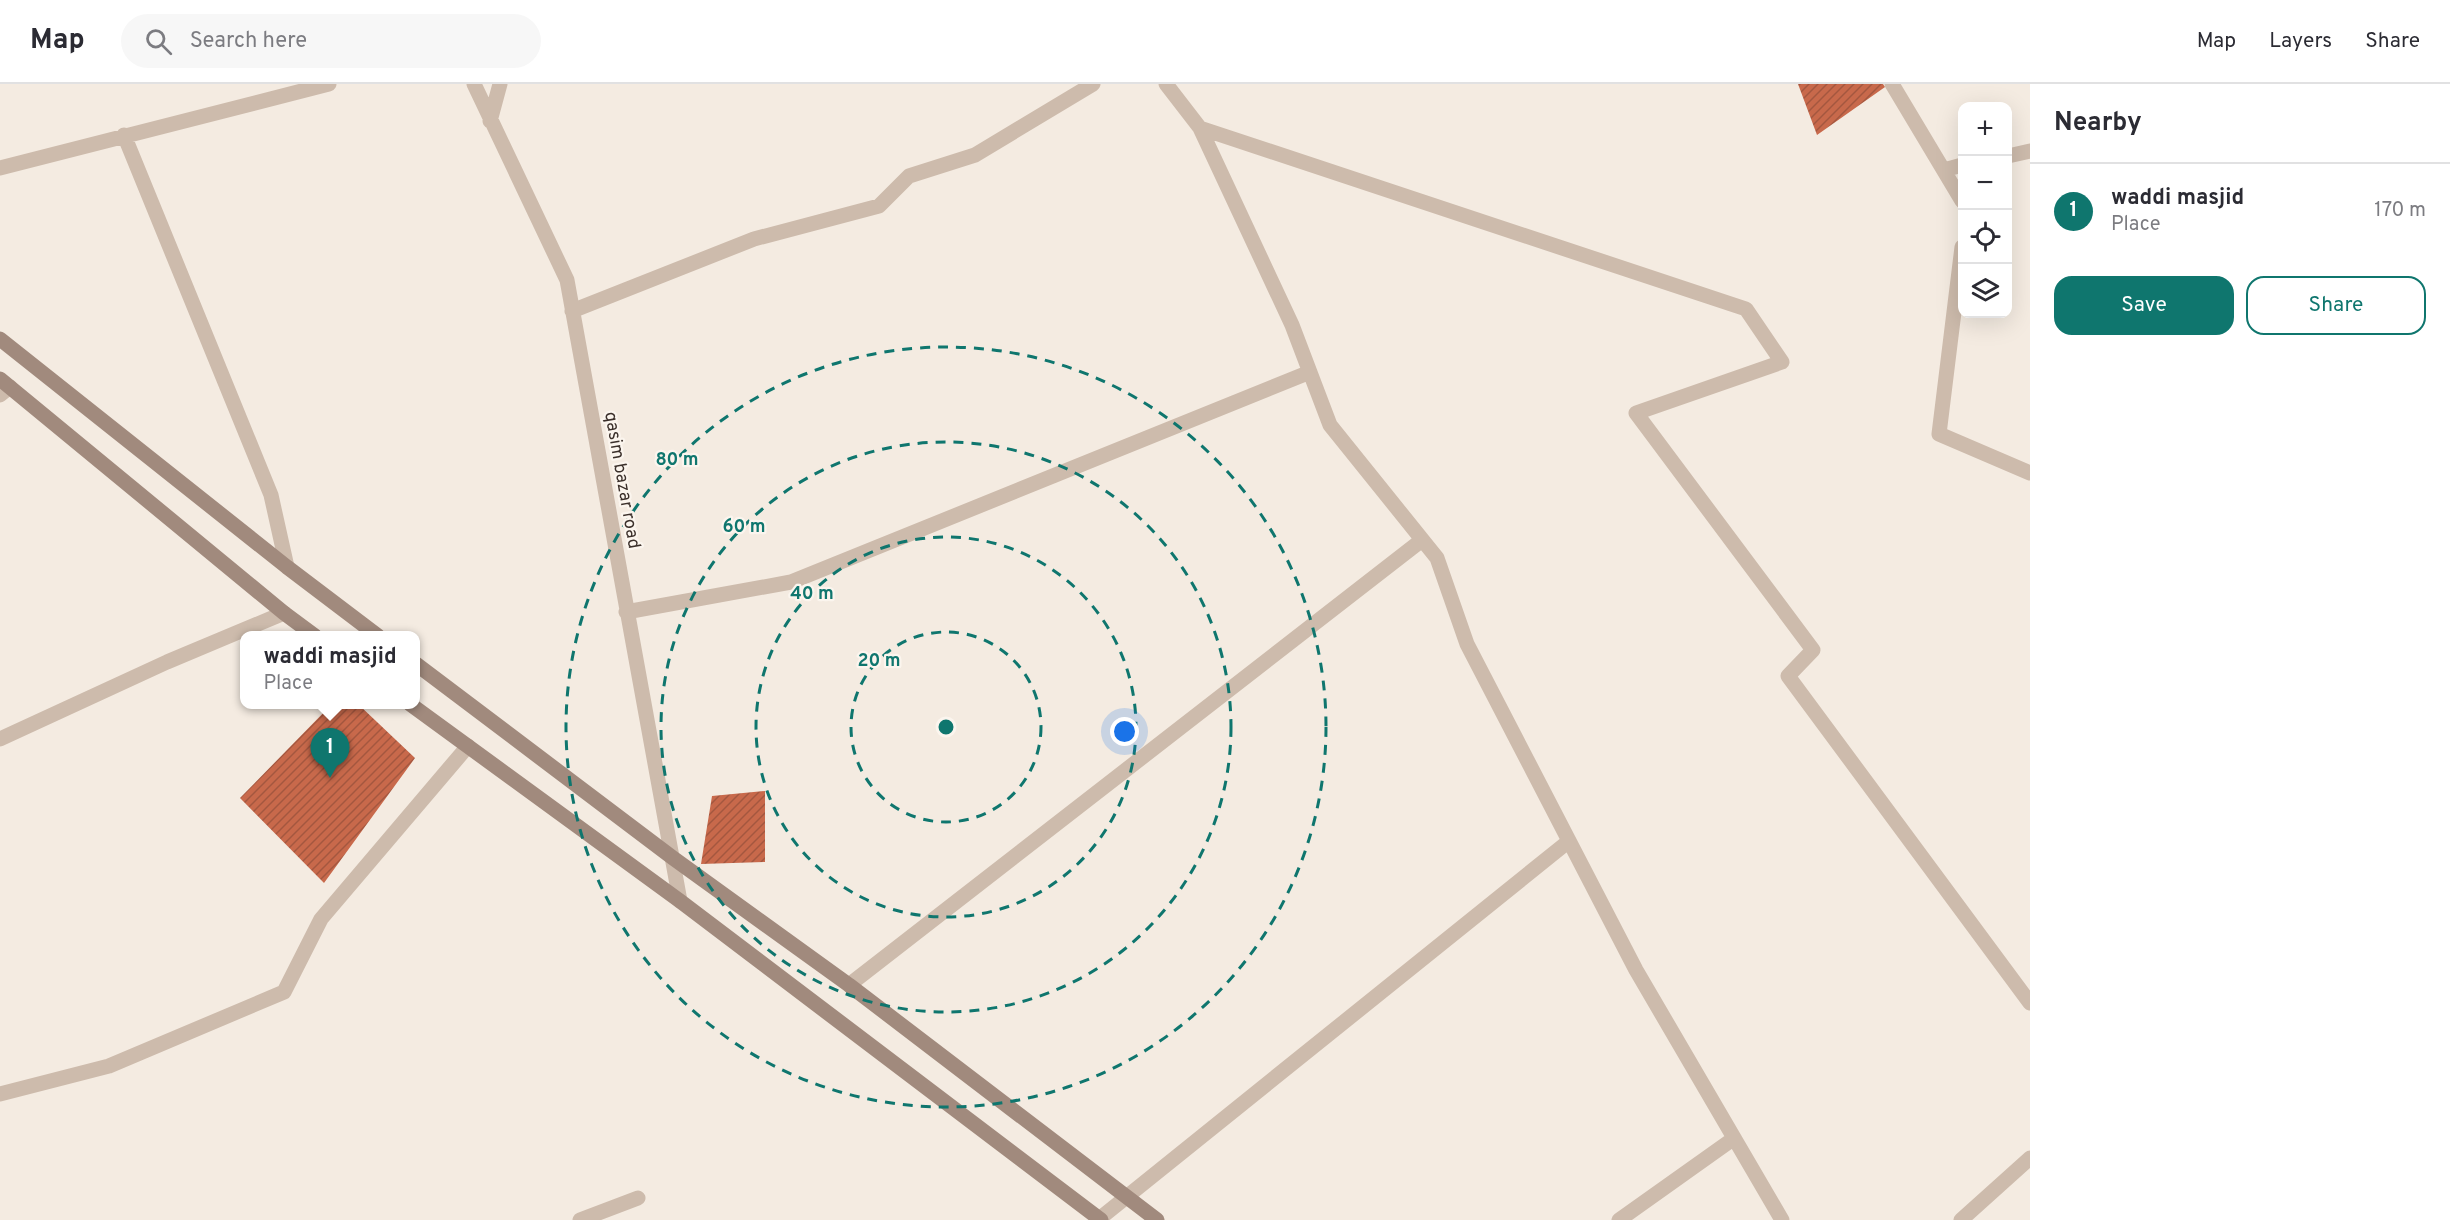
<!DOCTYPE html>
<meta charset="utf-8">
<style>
:root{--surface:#fff;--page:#f7f7f7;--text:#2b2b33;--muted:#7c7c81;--line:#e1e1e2;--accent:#0f766e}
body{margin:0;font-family:Overpass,sans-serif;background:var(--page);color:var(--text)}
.controls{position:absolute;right:18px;top:18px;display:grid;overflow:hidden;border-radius:12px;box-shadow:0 6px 24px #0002}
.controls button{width:54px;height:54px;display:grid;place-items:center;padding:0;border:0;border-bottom:2px solid var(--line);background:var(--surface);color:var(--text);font:30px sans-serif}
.you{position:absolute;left:1125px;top:648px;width:21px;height:21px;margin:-15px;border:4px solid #fff;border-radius:50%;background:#1a73e8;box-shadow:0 0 0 9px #1a73e833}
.badge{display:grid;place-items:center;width:39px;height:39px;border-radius:50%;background:var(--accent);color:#fff;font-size:20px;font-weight:700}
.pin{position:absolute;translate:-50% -50px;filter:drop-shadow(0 2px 3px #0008)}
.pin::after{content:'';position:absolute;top:32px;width:21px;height:18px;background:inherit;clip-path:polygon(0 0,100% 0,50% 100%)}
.popup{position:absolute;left:240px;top:547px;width:180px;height:78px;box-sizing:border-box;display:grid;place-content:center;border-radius:12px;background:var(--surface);filter:drop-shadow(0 2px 4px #0005);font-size:20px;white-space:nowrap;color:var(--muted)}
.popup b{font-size:22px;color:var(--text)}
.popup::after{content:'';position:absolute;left:50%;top:100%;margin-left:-12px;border:12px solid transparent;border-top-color:var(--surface)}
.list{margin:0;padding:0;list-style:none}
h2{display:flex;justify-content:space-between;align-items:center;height:78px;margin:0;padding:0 24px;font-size:26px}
h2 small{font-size:20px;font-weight:400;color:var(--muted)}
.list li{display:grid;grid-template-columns:39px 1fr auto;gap:18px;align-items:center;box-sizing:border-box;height:96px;padding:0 24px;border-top:2px solid var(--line)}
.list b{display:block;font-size:22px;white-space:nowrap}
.list p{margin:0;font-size:20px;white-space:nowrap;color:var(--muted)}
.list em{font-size:20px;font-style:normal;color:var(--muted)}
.actions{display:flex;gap:12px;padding:18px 24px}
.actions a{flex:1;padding:14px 0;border:2px solid var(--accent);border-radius:18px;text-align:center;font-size:21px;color:var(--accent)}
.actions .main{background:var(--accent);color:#fff}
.icon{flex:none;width:33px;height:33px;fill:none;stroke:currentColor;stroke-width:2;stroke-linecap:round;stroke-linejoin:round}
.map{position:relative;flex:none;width:2030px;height:1136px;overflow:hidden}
header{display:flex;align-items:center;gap:36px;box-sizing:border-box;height:84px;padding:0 30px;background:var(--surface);border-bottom:2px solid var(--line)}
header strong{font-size:28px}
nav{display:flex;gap:33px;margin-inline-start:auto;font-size:21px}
.search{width:420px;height:54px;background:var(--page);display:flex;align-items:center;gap:15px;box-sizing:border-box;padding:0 21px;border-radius:33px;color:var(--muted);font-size:22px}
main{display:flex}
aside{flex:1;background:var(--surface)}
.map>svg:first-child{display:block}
.building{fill:url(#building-hatch)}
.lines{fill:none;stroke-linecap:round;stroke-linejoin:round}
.minor{stroke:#cdbbac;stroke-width:15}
.secondary{stroke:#a18a7d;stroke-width:15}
.ring{fill:none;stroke:#0f766e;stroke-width:3;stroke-dasharray:10 8}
.labels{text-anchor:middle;stroke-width:4.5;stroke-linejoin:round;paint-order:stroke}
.street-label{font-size:18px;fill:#3b302b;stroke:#fbf5ee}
.centre{fill:#0f766e;stroke:#fbf5ee;stroke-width:3}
.ring-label{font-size:18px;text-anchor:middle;font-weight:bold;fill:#0f766e;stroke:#fbf5ee;stroke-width:4.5;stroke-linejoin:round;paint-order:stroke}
</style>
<header>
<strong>Map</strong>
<div class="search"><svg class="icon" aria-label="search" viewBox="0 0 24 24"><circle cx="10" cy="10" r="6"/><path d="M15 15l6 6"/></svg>Search here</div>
<nav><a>Map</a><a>Layers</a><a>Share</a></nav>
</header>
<main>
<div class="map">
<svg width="2030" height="1136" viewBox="0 0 2030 1136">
<defs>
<pattern id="building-hatch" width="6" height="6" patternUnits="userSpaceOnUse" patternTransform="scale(1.5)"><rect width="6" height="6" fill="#c8694b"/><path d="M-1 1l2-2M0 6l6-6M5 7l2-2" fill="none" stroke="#a4573f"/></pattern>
</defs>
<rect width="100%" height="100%" fill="#f4ebe1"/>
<path class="building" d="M1798,0H1883L1885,3L1817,51Z
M332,620H358L415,674L324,799L240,714Z
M765,707V778L701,780L712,712Z"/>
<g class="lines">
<path class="minor" d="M474,0L567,196L680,817
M1166,0L1200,44L1292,241L1330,341L1437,474L1467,560L1636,886L1782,1136
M1892,0L1962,117
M490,37L500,0
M1200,44L1746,225L1782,278L1636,329L1813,566L1788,592L2030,919
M124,51L271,411L287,483
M2008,72L2030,67
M0,84L329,0
M1944,86L1962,81
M1962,163L1939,350L2030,389
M572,227L754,155L879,122L909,92L975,71L1093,0
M0,311L10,303
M626,528L791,498L1310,288
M0,655L167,578L284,529
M849,901L1422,456
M0,1010L109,982L284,908L321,835L468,662
M1099,1135L1569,757
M580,1136L638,1114
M1619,1136L1733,1055
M1961,1136L2030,1074"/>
<path class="secondary" d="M0,255L287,483L378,552
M0,295L284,529L315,552
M416,580L673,774L849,901L1157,1136
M410,620L680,817L1101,1136"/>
</g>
<g class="ring">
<circle cx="946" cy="643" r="95"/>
<circle cx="946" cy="643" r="190"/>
<circle cx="946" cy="643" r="285"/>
<circle cx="946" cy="643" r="380"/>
</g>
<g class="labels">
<g class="street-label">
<text transform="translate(623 396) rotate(80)" y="6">qasim bazar road</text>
</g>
</g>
<circle cx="946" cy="643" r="9" class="centre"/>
<g class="ring-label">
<text x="677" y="381">80 m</text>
<text x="744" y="448">60 m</text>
<text x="812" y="515">40 m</text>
<text x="879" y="582">20 m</text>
</g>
</svg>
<div class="controls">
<button>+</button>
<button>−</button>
<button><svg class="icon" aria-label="locate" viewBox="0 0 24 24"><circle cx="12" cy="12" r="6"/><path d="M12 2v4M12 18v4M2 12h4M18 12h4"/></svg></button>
<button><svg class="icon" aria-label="layers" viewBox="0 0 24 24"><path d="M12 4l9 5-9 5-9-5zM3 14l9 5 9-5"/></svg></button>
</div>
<div class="you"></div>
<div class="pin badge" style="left:330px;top:694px">1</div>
<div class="popup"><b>waddi masjid</b>Place</div>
</div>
<aside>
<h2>Nearby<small></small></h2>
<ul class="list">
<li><span class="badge">1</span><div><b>waddi masjid</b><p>Place</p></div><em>170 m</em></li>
</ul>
<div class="actions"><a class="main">Save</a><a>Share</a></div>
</aside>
</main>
